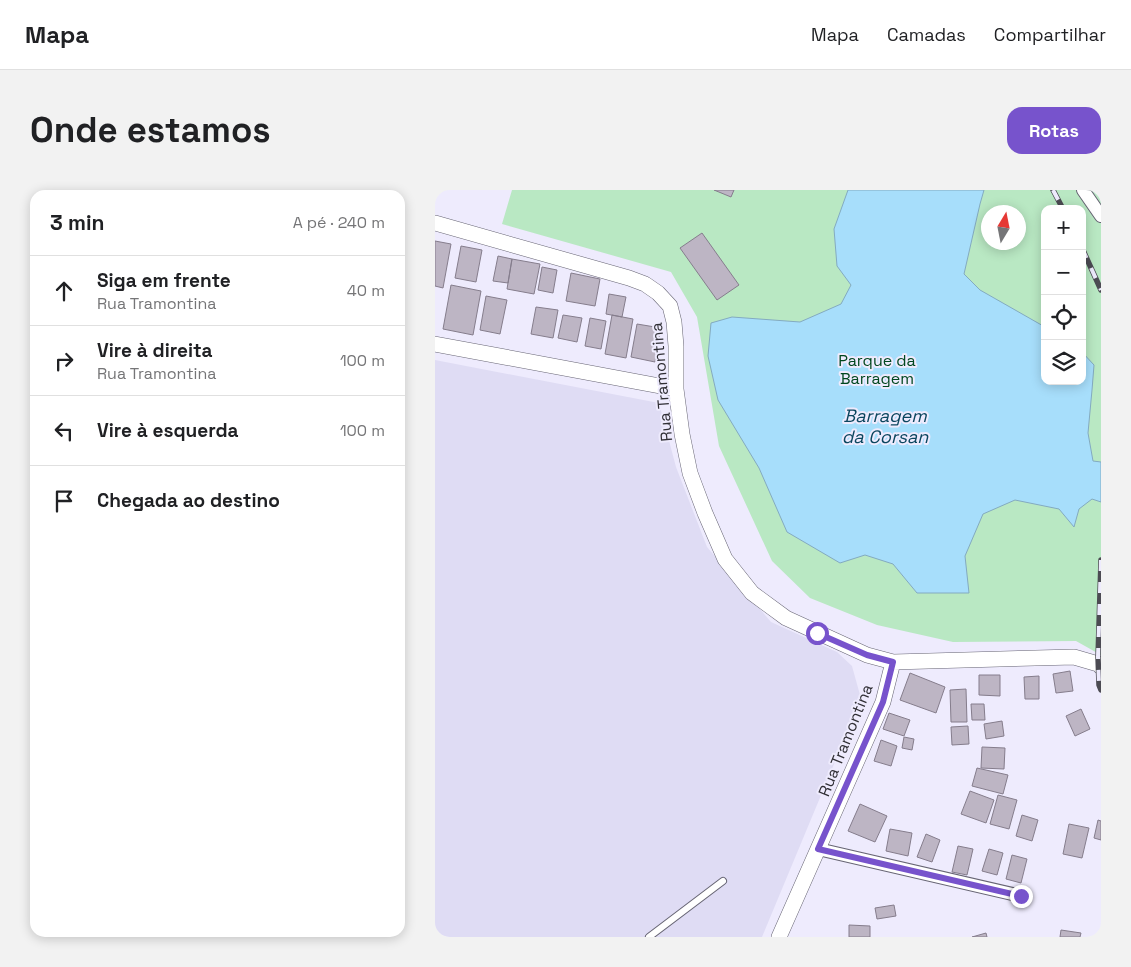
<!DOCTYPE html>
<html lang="pt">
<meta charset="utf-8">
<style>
:root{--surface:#fff;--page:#f2f2f2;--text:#202124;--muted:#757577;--line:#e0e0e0;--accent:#7753cc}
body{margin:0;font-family:"Space Grotesk",sans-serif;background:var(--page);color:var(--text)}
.controls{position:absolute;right:15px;top:15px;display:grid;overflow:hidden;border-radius:10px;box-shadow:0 2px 12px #0003}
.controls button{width:45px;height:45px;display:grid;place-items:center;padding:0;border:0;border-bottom:1px solid var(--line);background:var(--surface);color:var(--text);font:25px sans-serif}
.compass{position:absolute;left:546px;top:15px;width:45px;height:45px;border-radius:50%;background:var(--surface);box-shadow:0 2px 12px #0003;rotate:10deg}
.stop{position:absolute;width:15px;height:15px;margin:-11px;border:4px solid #7753cc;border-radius:50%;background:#fff}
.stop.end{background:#7753cc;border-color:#fff;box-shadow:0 1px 5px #0008}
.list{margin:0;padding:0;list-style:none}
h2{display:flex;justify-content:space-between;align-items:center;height:65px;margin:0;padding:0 20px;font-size:21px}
h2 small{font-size:16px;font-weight:400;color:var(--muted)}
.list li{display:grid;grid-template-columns:32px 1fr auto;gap:15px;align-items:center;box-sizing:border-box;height:70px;padding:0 20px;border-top:1px solid var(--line)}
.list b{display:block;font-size:19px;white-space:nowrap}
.list p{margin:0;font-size:16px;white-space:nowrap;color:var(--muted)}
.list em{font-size:16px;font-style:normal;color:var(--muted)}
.icon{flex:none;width:28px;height:28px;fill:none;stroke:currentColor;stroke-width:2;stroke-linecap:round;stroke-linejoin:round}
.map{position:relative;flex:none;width:666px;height:747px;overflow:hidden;border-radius:15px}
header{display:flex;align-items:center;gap:30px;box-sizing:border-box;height:70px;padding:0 25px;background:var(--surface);border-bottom:1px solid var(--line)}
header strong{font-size:24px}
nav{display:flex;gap:28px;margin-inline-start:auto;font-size:18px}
.intro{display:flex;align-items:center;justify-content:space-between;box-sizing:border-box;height:120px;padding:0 30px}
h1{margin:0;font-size:35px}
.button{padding:12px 22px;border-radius:15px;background:var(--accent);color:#fff;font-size:18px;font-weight:700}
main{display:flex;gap:30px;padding:0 30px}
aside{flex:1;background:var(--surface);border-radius:15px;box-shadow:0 2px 12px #0003}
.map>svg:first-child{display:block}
.built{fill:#dfdcf4}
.green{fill:#b9e8c3;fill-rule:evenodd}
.water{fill:#a7defb;stroke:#83aac0}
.building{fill:#bdb5c4;stroke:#857d8c}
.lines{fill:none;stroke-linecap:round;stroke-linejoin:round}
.service-casing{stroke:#676574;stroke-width:8}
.minor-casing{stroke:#676574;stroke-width:14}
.tertiary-casing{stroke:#676574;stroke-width:16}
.path{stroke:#a7a5b2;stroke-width:2.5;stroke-dasharray:1 4;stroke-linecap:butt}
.service{stroke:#fff;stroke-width:6}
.minor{stroke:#fff;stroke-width:12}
.tertiary{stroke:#fff;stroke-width:15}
.rail-casing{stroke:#4c4b53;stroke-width:5.5}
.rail{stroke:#eeebfd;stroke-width:4;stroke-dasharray:11;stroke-linecap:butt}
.route{stroke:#7753cc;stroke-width:6}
.labels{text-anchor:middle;stroke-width:4;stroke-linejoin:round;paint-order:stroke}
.park-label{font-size:16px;fill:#00471f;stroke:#eeebfd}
.street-label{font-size:16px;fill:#302f35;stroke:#eeebfd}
.water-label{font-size:18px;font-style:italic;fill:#0b465f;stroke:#eeebfd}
</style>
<header>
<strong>Mapa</strong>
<nav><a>Mapa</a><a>Camadas</a><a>Compartilhar</a></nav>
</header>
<div class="intro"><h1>Onde estamos</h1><a class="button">Rotas</a></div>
<main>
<aside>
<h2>3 min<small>A pé · 240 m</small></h2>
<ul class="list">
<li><svg class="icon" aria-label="ahead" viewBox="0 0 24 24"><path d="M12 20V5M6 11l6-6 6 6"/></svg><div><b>Siga em frente</b><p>Rua Tramontina</p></div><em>40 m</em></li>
<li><svg class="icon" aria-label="right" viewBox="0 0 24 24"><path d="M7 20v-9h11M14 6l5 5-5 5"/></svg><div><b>Vire à direita</b><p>Rua Tramontina</p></div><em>100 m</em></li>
<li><svg class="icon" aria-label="left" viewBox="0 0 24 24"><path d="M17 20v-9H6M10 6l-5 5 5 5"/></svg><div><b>Vire à esquerda</b></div><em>100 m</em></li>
<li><svg class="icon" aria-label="arrive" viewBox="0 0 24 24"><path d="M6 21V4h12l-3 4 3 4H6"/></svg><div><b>Chegada ao destino</b></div></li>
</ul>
</aside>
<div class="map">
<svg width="666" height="747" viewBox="0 0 666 747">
<rect width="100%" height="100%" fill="#eeebfd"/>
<path class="built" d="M0,170L224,213L241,277L272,357L336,432L402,462L417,476L425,505L419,526L327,747H0Z"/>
<path class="green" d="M77,0H666V465L641,451L518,452L442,435L375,408L337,371L284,256L262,127L236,82L67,34ZM610,19H647V191H610ZM554,22H584V52H554Z"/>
<path class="water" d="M413,0H549L545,14L529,84L545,100L610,137V191H647V162L659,175L657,200L653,243L658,271L666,272V312L657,309L644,319L639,337L624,319L580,310L548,324L530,366L534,403H482L458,374L430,365L405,373L352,342L324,278L283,210L273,166L276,133L297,127L365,132L406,114L416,95L402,76L399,39Z"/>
<path class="building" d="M279,0H299L296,7Z
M267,43L304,95L282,110L245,58Z
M0,51L16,54L8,98L0,96Z
M26,56L47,60L41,92L20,88Z
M63,66L77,69L73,93L58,91Z
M77,69L105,74L99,104L72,99Z
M107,77L122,80L118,103L103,100Z
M136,83L165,89L160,116L131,111Z
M16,95L46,101L38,145L8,139Z
M174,104L191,107L187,127L171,124Z
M51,106L72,110L65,144L45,140Z
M101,117L123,120L118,148L96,144Z
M128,125L147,128L142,152L123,148Z
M177,125L198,129L191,168L170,164Z
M155,128L171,131L166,159L150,156Z
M202,134L226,138L220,172L196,167Z
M635,481L638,501L621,503L618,484Z
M475,483L510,497L501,523L465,510Z
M544,485H565V506L544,505Z
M604,486V509H590L589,487Z
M531,499L532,532H516L515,500Z
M536,514H549L550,530H537Z
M646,519L655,539L640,546L631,526Z
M454,523L475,530L469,546L448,539Z
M567,531L569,546L551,549L549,534Z
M533,536L534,554L517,555L516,537Z
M469,547L479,549L477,560L467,558Z
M446,550L462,556L456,576L439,571Z
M547,557L570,558L569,579L546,578Z
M542,578L573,585L568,604L537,596Z
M535,601L559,610L551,633L526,624Z
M563,605L582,610L574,639L555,634Z
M425,614L452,626L440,652L413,641Z
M587,625L603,630L597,651L581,646Z
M663,630L666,631V650L659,648Z
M634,634L654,638L647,668L628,664Z
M455,639L477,643L473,666L451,661Z
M491,644L505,650L497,672L482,667Z
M523,656L538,659L532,685L517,682Z
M554,659L568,663L562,685L547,681Z
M577,665L592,669L586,693L571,689Z
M459,715L461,726L442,729L440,718Z
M414,735L435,736V747H414Z
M626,740L646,743L645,747H625Z
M551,743L552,747H537Z"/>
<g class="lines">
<g class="service-casing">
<path id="service" d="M214,747L288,691"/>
</g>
<g class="minor-casing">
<path id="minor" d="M648,0L666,26
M383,659L586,706"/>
</g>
<g class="tertiary-casing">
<path id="tertiary" d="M0,33L194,88L210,94L223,103L235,116L239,132L241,156V199L247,244L255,283L270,323L290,369L317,403L351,428L432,465L458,472L639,467L663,474L666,477
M0,154L241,199
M344,747L448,512L458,472"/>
</g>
<path class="path" d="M664,461L666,443"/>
<use href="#service" class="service"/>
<use href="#minor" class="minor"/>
<use href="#tertiary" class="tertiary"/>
<g class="rail-casing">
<path id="rail" d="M618,0L628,19
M647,58L666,100
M666,370L663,467L664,495L666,500"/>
</g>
<use href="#rail" class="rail"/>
</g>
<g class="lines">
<path class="route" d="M382,443L432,465L458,472L448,512L383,659L586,706"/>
</g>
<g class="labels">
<g class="park-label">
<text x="442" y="176">Parque da<tspan x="442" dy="18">Barragem</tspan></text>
</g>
<g class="street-label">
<text transform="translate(226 192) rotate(-95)" y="6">Rua Tramontina</text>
<text transform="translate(410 550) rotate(-68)" y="6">Rua Tramontina</text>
</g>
<g class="water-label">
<text x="450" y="232">Barragem<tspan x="450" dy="21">da Corsan</tspan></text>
</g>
</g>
</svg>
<div class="controls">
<button>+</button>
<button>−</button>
<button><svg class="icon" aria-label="locate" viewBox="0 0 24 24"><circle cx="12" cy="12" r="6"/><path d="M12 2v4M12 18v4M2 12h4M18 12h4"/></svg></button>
<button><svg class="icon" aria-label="layers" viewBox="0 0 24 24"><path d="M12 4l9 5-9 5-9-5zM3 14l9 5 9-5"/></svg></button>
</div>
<svg class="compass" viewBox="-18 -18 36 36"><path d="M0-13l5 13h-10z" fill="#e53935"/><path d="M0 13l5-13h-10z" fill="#757577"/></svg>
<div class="stop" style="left:382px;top:443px"></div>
<div class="stop end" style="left:586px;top:706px"></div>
</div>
</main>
